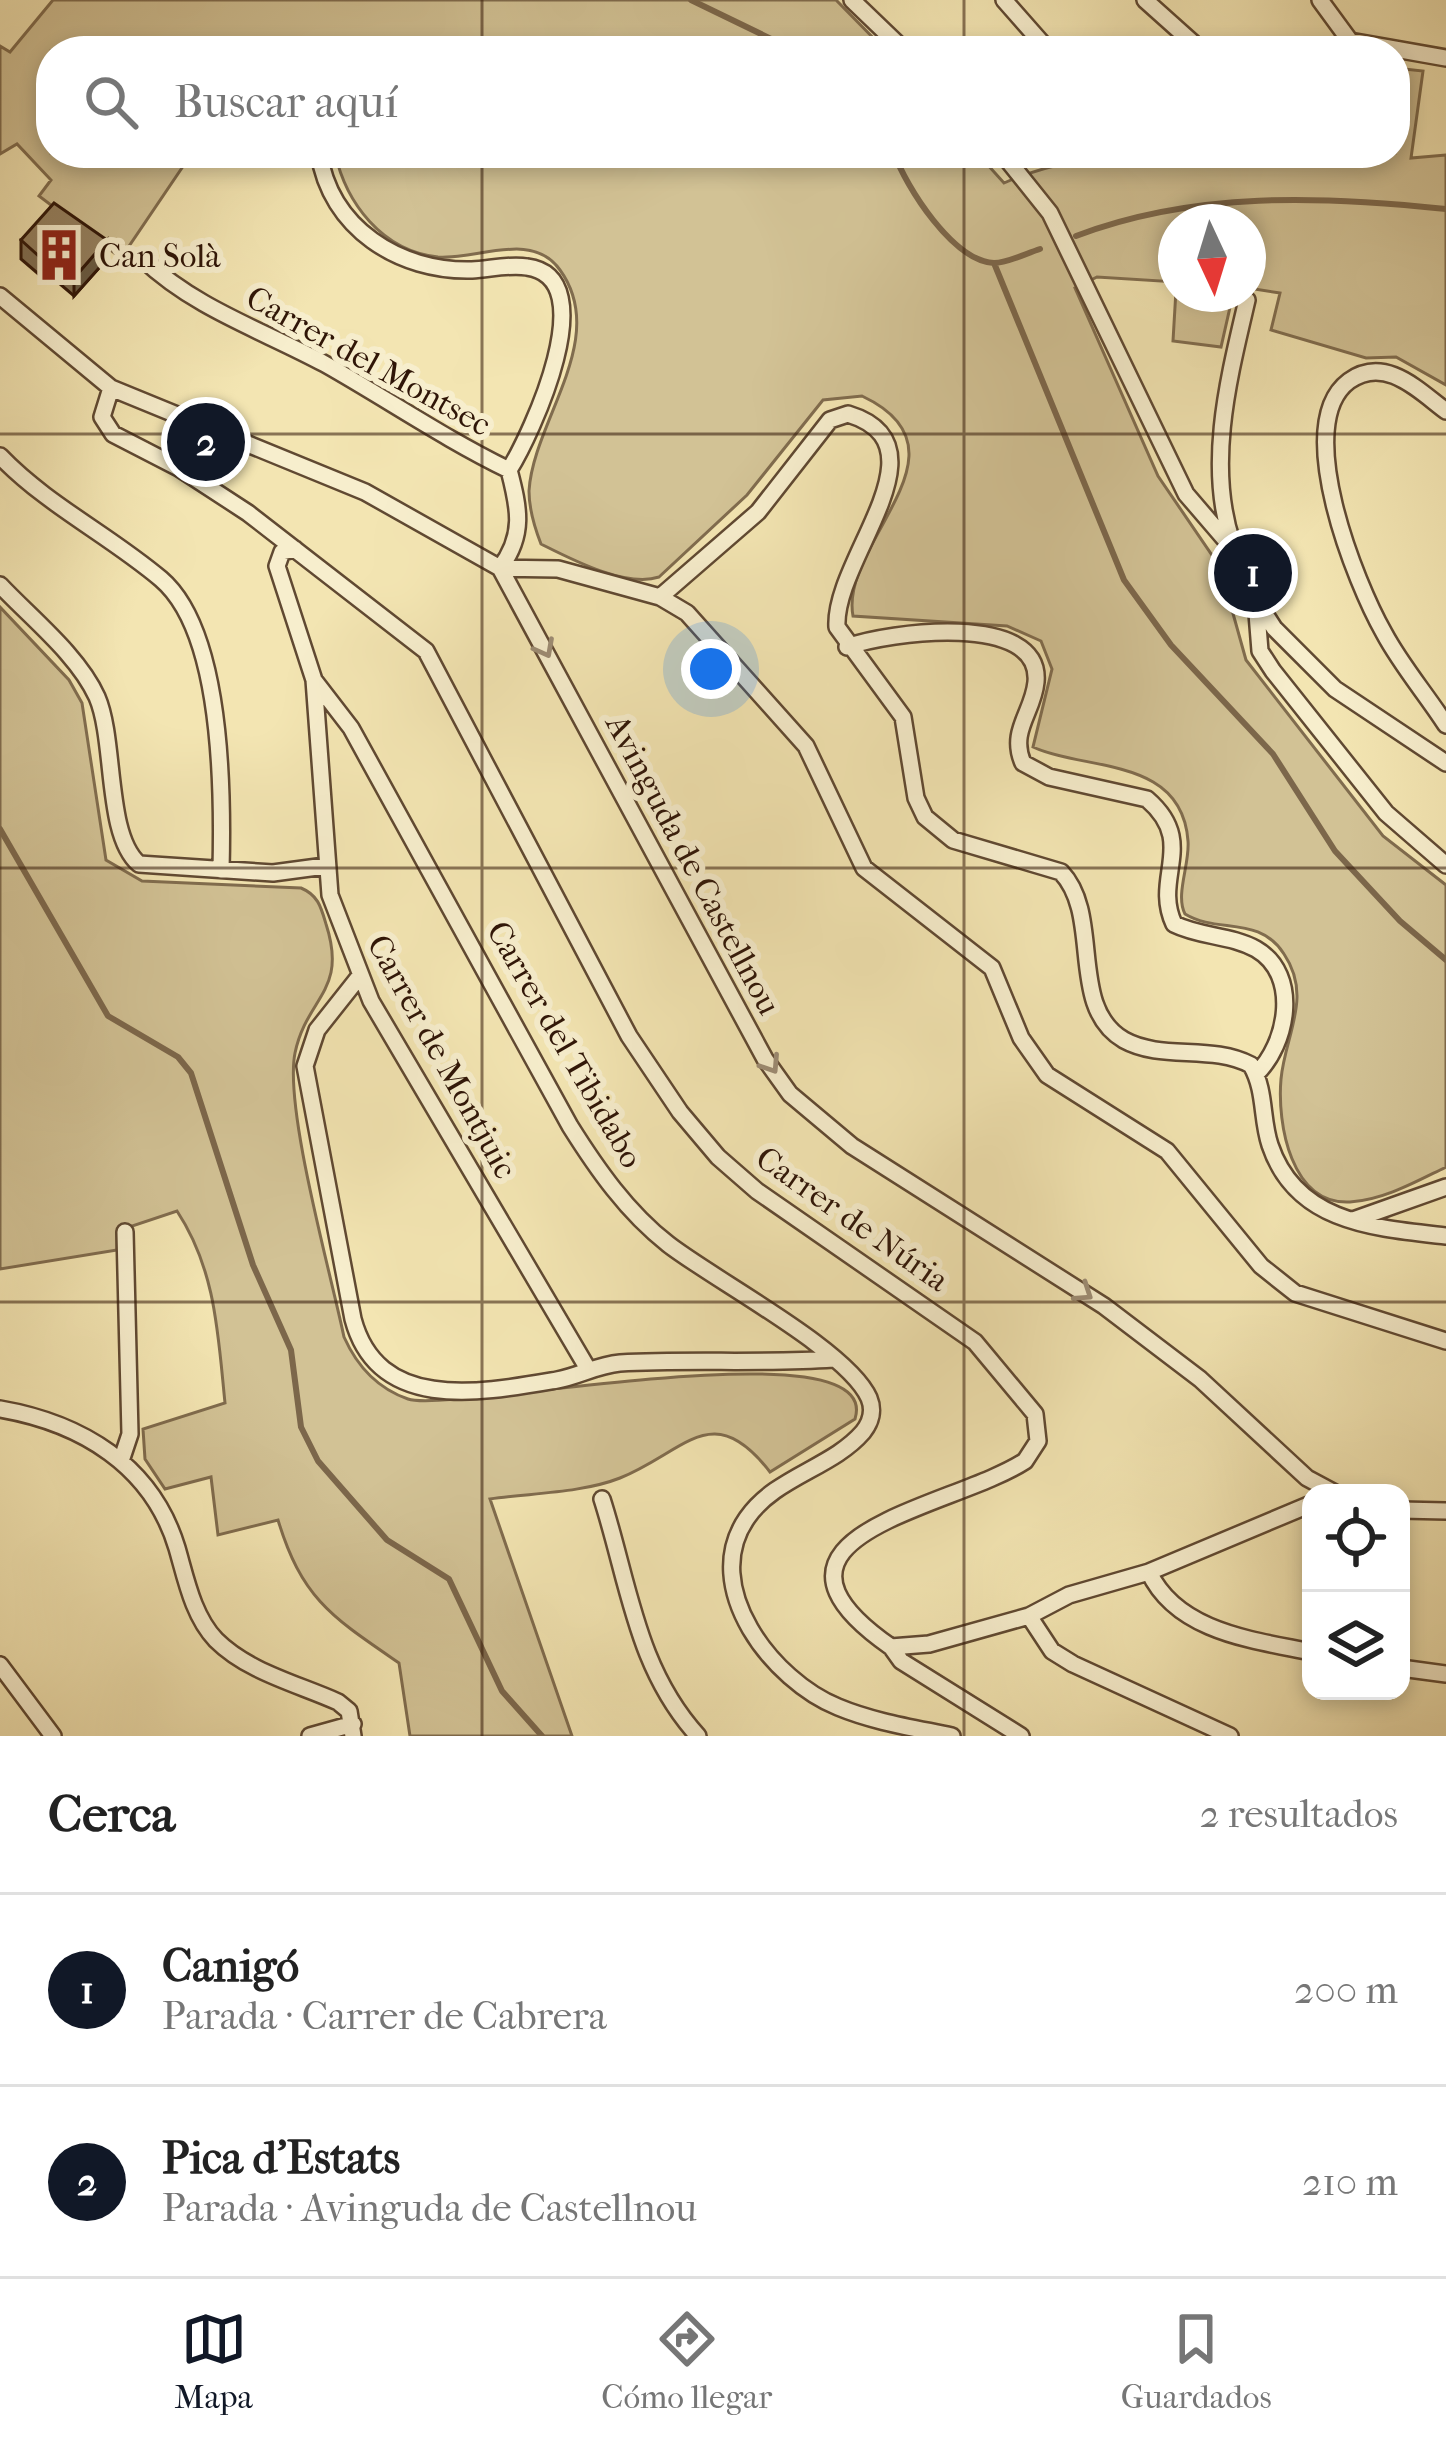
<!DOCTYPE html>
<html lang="es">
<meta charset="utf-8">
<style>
:root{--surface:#fff;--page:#f6f6f6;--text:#222;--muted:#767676;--line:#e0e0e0;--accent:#111827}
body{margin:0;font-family:"IM FELL French Canon",serif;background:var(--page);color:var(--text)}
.controls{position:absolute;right:36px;bottom:36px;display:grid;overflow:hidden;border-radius:24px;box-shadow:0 6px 18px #0003}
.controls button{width:108px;height:108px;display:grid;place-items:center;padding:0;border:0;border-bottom:3px solid var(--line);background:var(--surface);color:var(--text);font:60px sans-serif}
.compass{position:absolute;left:1158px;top:204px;width:108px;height:108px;border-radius:50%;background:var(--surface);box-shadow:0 6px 18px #0003;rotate:176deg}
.you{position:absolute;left:711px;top:669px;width:42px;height:42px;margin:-30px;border:9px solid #fff;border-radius:50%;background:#1a73e8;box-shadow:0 0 0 18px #1a73e833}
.badge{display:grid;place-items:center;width:78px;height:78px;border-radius:50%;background:var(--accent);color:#fff;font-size:39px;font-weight:700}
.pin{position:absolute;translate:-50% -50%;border:6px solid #fff;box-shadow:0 3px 12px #0006}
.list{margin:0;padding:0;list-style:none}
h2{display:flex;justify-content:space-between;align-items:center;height:156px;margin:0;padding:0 48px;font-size:51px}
h2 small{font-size:39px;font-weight:400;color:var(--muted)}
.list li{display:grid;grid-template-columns:78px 1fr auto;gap:36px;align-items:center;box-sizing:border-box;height:192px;padding:0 48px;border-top:3px solid var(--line)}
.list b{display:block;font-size:45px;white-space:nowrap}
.list p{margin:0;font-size:39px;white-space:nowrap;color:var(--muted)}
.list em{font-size:39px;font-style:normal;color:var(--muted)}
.icon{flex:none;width:66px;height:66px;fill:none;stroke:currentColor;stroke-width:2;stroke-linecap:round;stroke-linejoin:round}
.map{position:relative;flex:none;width:1446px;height:1736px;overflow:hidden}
.search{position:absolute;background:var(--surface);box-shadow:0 6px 18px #0003;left:36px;right:36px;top:36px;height:132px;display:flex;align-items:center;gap:30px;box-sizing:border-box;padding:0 42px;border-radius:48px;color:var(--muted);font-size:45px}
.sheet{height:540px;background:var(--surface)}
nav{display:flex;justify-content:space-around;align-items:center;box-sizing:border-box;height:168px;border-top:3px solid var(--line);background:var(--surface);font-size:33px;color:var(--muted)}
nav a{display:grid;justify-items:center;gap:6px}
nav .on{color:var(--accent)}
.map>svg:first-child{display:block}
.green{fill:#d2c295;stroke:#806c4e;stroke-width:3}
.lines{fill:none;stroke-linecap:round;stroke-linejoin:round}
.stream{stroke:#7c674b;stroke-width:6}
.street-casing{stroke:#604932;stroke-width:20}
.street{stroke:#f7eecd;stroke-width:15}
.wall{fill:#806f53;stroke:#2f1507;stroke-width:3}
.shaded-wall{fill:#685a43;stroke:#2f1507;stroke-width:3}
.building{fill:#958160;stroke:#2f1507;stroke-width:3}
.oneway{stroke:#9d8c74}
.grid{fill:none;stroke:#2f1507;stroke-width:3;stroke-opacity:0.55}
.labels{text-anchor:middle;stroke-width:12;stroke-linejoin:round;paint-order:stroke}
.poi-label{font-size:33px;fill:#2f1507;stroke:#f7eecd;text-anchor:start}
.street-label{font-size:33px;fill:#2f1507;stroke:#f7eecd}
</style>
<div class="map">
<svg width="1446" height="1736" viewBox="0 0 1446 1736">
<rect width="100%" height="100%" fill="#f3e5b2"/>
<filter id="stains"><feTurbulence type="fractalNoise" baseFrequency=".00167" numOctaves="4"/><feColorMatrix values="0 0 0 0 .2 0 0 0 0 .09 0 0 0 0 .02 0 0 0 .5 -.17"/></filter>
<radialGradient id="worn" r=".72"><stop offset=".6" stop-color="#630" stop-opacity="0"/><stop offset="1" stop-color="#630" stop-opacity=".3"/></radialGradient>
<path class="green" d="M53,0H836L886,51H51V153H192L121,258L39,196L51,180L17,144L0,154V46L10,52Z
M1395,68L1423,71L1411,158L1446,155V385L1396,357L1366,358L1271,330L1280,293L1248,288V222H1176V282L1097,277L1075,288L1158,476L1220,567L1246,660L1383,836L1446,885V1167C1417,1181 1384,1200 1350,1202C1291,1205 1277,1124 1281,1079C1285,1035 1313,997 1284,954C1259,915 1218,934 1185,914C1175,895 1190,864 1188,841C1182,756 1085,771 1033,747L1052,669L1041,641L1007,626L853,616C839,542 979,451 862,396L823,400L747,495L659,577C626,588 571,559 541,544C534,526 529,510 529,491C533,421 610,339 560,270C532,230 477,260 438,257C382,251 346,203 335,153H977L1004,183C1114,134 1274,153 1395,153Z
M1176,290L1233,294L1221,347L1173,341Z
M0,607L69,680L82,703L106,860L142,881L301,888C318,895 321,907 326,924C348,992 307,996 295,1053C284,1108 331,1274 344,1337C357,1366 376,1388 408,1399C452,1414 885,1322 855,1419L770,1472C712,1397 685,1452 620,1478C582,1493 531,1493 490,1499L572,1736H410L399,1663C332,1617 302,1599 278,1520L218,1535L211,1477L165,1489L145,1459L143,1429L225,1403C218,1335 216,1270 177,1211L117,1231V1250L0,1269Z"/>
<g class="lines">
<path class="stream" d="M691,0L796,51
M894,153C906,187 953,261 994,263C1008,263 1027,253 1040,249
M1076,236C1194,191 1322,196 1446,209
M994,263L1124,580L1171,645L1273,754L1335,851L1400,921L1446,960
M0,829L108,1016L178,1057L191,1073L253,1265L291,1350L301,1427L318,1461L387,1540L449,1579L502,1691L542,1736"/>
<g class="street-casing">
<path id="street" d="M852,0L905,51
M1004,0L1049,51
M1145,0L1202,51
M1320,0L1350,41
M1321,51L1350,41L1446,58
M319,153C330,228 399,272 472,270C490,269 510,264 527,267C605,277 531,435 509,470C519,508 525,535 500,568
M1002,153L1050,213L1186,494L1235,551L1245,583L1274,628L1335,689L1446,763
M143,259C196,309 262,330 325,364C387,399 445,439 509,470
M0,296L111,388L365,492L500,568L765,1059L790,1094L852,1146L1104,1306L1200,1379L1307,1478L1335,1493
M111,388L102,417L113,434L179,468L248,513L426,651L629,1036L680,1112L718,1157L757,1191L975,1342L1035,1414L1038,1441L1025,1461C951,1509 730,1535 891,1647L929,1644L1029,1616L1069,1595L1149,1572L1311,1504
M1446,411C1418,390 1385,355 1349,381C1291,424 1356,584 1384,633C1401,665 1426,694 1446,725
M0,456C47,505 109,535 161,579C223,632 223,793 221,870
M1232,542C1206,464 1229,377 1247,300
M295,549L282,552L277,566L314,680L330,895L371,1001L588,1369
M500,568L558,569L660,597L687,613L806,746L864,868L992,968L1021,1038L1047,1075L1167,1151L1261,1266L1295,1293L1446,1341
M0,585C31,618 78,655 97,697C116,741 105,835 139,864L273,873L325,866
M660,597L758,512L830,420L848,414C950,445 833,559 837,627L903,717L916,798L925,817L953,840L1061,872C1103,916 1067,1007 1124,1040C1162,1061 1211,1044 1251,1065C1266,1091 1261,1118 1270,1145C1296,1223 1374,1228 1446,1236
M1256,601L1260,651L1273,671L1386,813L1446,865
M847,647C888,632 1042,611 1036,682C1033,713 1009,731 1023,763L1049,777L1147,799C1198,843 1152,877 1174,924C1200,937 1231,935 1256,949C1301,975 1287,1045 1256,1074
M314,680L351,728L570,1126C597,1169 627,1212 668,1244C714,1280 848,1350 869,1398C874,1410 871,1422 863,1432C832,1468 775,1477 747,1518C699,1587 773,1681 838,1707C874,1722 914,1728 952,1736
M359,977L317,1030L305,1066L353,1319C378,1413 481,1393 557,1380C579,1376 597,1365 620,1363C691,1359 762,1364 833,1359
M1353,1220L1446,1187
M0,1409C81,1423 152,1465 177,1548C186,1579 193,1616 216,1640C248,1672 298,1684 338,1702L349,1711L353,1736
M121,1461L130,1434L125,1232
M602,1499C629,1583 636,1668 698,1736
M1401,1510L1446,1511
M1149,1572C1177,1632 1253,1640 1311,1652
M1029,1616L1052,1651L1073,1664L1230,1736
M891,1647L901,1661L1021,1736
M0,1665L53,1736
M1401,1668L1446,1674
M310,1736L353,1724"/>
</g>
<use href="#street" class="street"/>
</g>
<path class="wall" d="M21,240L107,259L74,296L46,272L42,277L21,259Z"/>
<path class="shaded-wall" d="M107,240V259L74,296V278Z
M46,254V272L42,277V259Z"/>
<path class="building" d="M54,203L107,240L74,278L46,254L42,259L21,240Z"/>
<defs><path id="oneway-chevron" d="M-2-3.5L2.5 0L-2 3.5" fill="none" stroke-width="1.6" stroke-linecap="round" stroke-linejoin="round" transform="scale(3)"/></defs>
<g class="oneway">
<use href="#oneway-chevron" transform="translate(545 649) rotate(62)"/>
<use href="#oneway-chevron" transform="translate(771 1065) rotate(57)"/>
<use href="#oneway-chevron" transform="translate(1084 1293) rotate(34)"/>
</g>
<path class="grid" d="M482,0V51M964,0V51M482,153V1736M964,153V1736M0,434H1446M0,868H1446M0,1302H1446"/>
<defs>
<g id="building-bare" transform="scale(4.14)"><path d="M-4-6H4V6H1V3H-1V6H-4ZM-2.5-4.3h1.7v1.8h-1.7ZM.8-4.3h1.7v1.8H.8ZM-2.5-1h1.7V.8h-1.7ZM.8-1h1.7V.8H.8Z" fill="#8f2418" stroke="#f7eecd" stroke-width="2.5" paint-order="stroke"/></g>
</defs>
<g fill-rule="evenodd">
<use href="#building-bare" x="59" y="255"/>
</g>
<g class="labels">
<g class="poi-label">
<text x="99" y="267">Can Solà</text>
</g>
<g class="street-label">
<text transform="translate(369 360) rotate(29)" y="12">Carrer del Montsec</text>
<text transform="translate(694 864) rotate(62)" y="12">Avinguda de Castellnou</text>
<text transform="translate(566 1044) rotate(60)" y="12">Carrer del Tibidabo</text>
<text transform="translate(443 1056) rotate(61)" y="12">Carrer de Montjuic</text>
<text transform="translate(853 1218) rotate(35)" y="12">Carrer de Núria</text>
</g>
</g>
<rect width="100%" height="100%" filter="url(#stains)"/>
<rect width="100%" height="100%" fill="url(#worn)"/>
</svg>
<div class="controls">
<button><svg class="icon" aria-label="locate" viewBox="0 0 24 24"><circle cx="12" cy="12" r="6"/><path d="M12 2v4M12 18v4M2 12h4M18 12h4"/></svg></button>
<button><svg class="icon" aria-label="layers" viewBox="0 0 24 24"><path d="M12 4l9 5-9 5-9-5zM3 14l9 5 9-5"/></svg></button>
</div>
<svg class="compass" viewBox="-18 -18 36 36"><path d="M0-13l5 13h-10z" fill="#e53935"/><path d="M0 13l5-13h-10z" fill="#767676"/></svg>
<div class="you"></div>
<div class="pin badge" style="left:1253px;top:573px">1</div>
<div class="pin badge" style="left:206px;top:442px">2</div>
<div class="search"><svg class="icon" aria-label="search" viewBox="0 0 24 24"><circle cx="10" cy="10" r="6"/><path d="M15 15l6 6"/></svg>Buscar aquí</div>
</div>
<section class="sheet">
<h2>Cerca<small>2 resultados</small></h2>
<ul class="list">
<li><span class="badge">1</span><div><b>Canigó</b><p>Parada · Carrer de Cabrera</p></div><em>200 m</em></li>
<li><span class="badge">2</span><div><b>Pica d'Estats</b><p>Parada · Avinguda de Castellnou</p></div><em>210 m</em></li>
</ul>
</section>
<nav>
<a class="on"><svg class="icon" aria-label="map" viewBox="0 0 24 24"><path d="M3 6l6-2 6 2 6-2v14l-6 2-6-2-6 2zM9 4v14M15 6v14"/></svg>Mapa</a>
<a><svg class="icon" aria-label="directions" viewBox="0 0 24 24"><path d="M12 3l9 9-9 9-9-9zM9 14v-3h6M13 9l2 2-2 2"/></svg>Cómo llegar</a>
<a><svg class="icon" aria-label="saved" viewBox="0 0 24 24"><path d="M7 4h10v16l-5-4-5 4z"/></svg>Guardados</a>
</nav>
